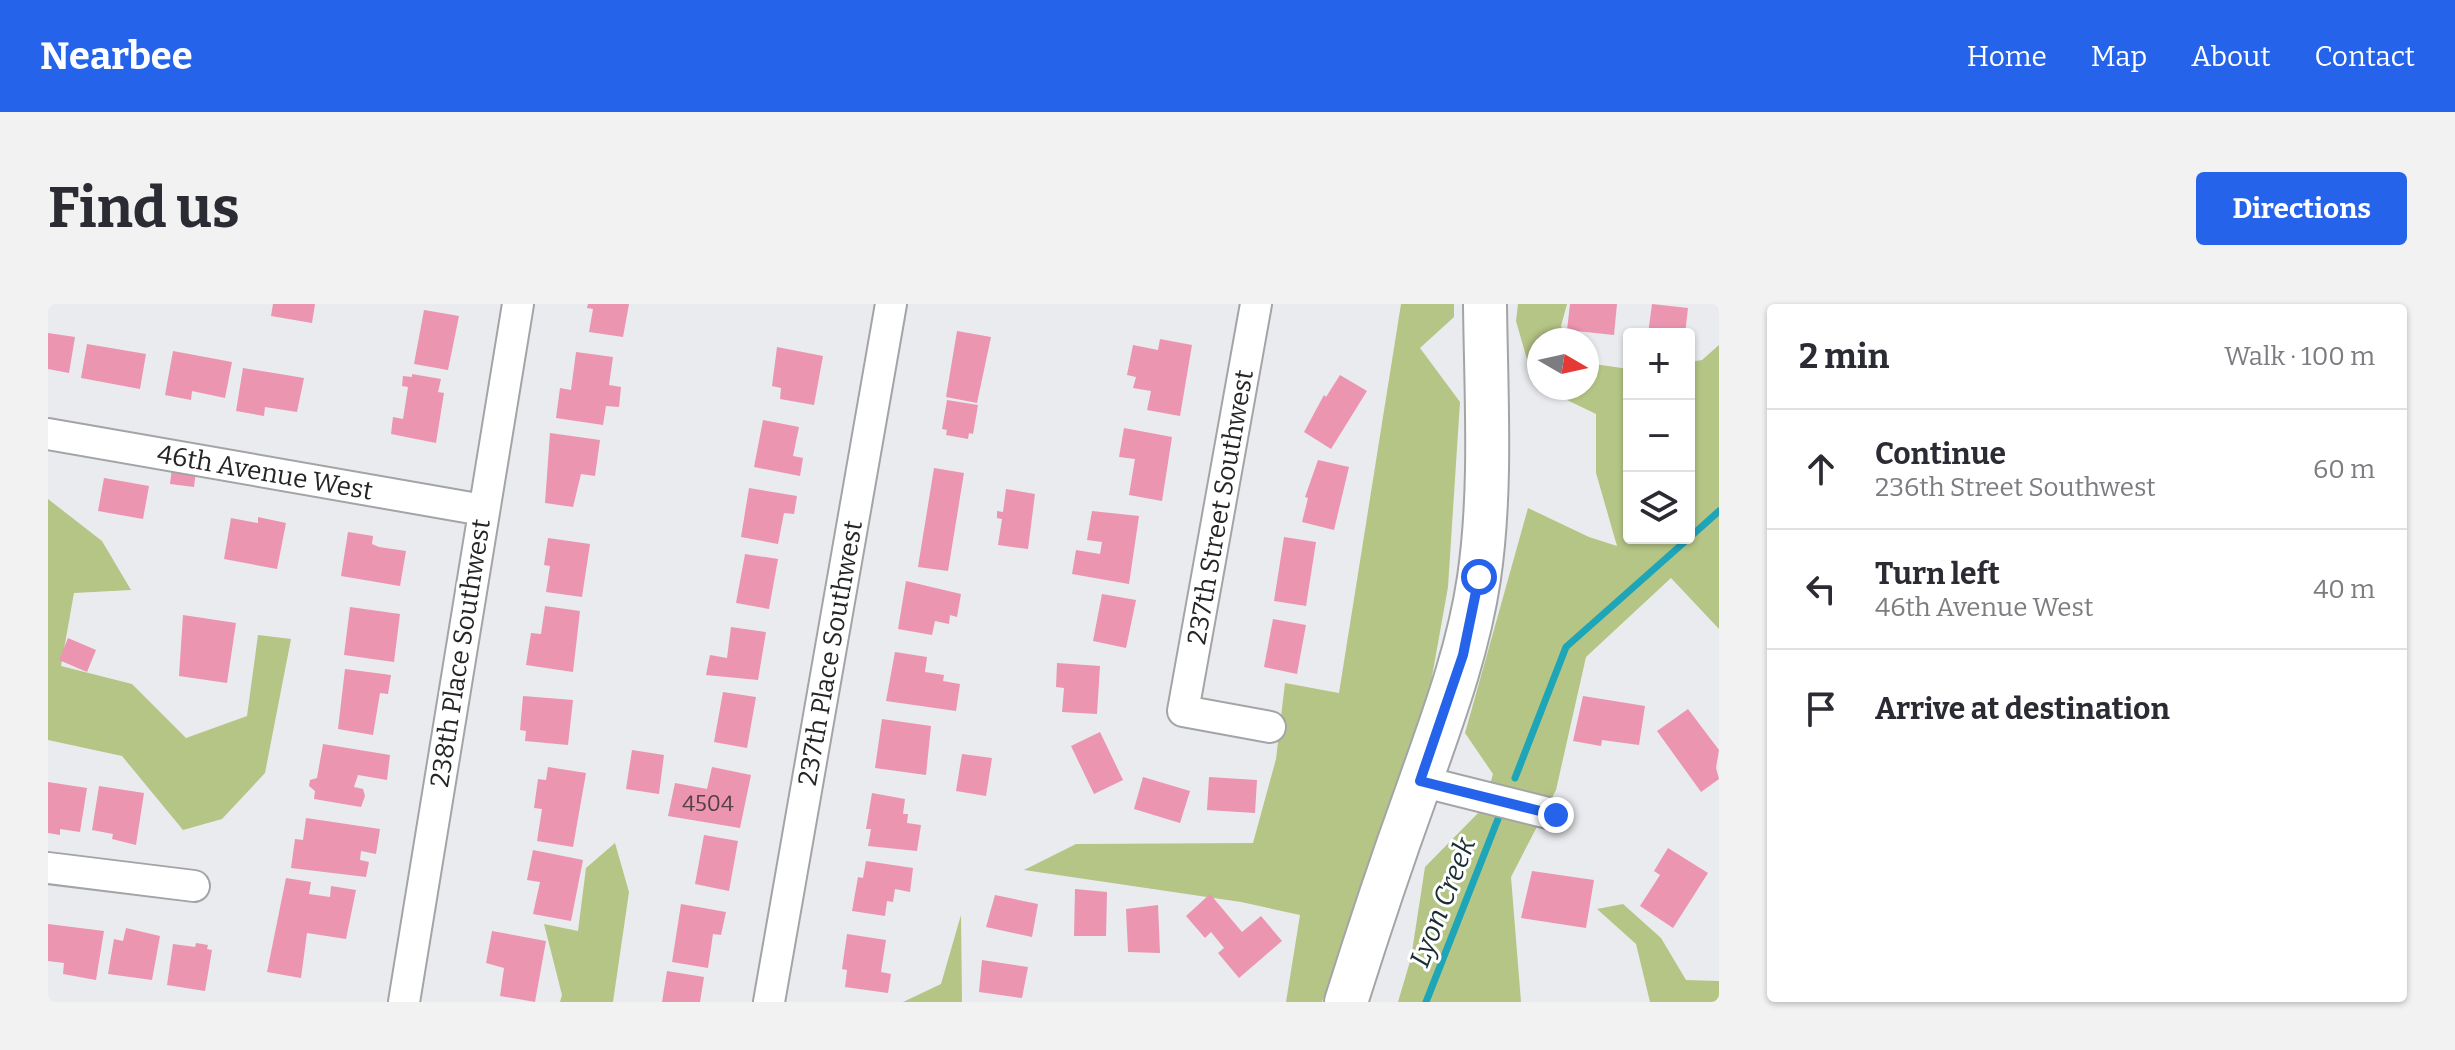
<!DOCTYPE html>
<meta charset="utf-8">
<style>
:root{--surface:#fff;--page:#f2f2f3;--text:#2b2b33;--muted:#7c7c81;--line:#e1e1e2;--accent:#2563eb}
body{margin:0;font-family:Bitter,serif;background:var(--page);color:var(--text)}
.controls{position:absolute;right:24px;top:24px;display:grid;overflow:hidden;border-radius:8px;box-shadow:0 2px 6px #0004}
.controls button{width:72px;height:72px;display:grid;place-items:center;padding:0;border:0;border-bottom:2px solid var(--line);background:var(--surface);color:var(--text);font:40px sans-serif}
.compass{position:absolute;left:1479px;top:24px;width:72px;height:72px;border-radius:50%;background:var(--surface);box-shadow:0 2px 6px #0004;rotate:99deg}
.stop{position:absolute;width:24px;height:24px;margin:-18px;border:6px solid #2563eb;border-radius:50%;background:#fff}
.stop.end{background:#2563eb;border-color:#fff;box-shadow:0 2px 8px #0008}
.list{margin:0;padding:0;list-style:none}
h2{display:flex;justify-content:space-between;align-items:center;height:104px;margin:0;padding:0 32px;font-size:34px}
h2 small{font-size:26px;font-weight:400;color:var(--muted)}
.list li{display:grid;grid-template-columns:52px 1fr auto;gap:24px;align-items:center;box-sizing:border-box;height:120px;padding:0 32px;border-top:2px solid var(--line)}
.list b{display:block;font-size:30px;white-space:nowrap}
.list p{margin:0;font-size:26px;white-space:nowrap;color:var(--muted)}
.list em{font-size:26px;font-style:normal;color:var(--muted)}
.icon{flex:none;width:44px;height:44px;fill:none;stroke:currentColor;stroke-width:2;stroke-linecap:round;stroke-linejoin:round}
.map{position:relative;flex:none;width:1671px;height:698px;overflow:hidden;border-radius:8px}
header{display:flex;align-items:center;gap:48px;box-sizing:border-box;height:112px;padding:0 40px;background:var(--accent);color:#fff}
header strong{font-size:38px}
nav{display:flex;gap:44px;margin-inline-start:auto;font-size:28px}
.intro{display:flex;align-items:center;justify-content:space-between;box-sizing:border-box;height:192px;padding:0 48px}
h1{margin:0;font-size:56px}
.button{padding:20px 36px;border-radius:8px;background:var(--accent);color:#fff;font-size:28px;font-weight:700}
main{display:flex;gap:48px;padding:0 48px}
aside{flex:1;background:var(--surface);border-radius:8px;box-shadow:0 2px 6px #0004}
.map>svg:first-child{display:block}
.green{fill:#b5c585}
.lines{fill:none;stroke-linecap:round;stroke-linejoin:round}
.stream{stroke:#1fa5b8;stroke-width:7}
.building{fill:#eb95b1}
.minor-casing{stroke:#a3a4a6;stroke-width:34}
.secondary-casing{stroke:#a3a4a6;stroke-width:46}
.minor{stroke:#fff;stroke-width:30}
.secondary{stroke:#fff;stroke-width:42}
.route{stroke:#2563eb;stroke-width:10}
.labels{text-anchor:middle;stroke-width:6;stroke-linejoin:round;paint-order:stroke}
.number-label{font-size:22px;fill:#564149}
.street-label{font-size:26px;fill:#242526;stroke:#fff}
.water-label{font-size:28px;font-style:italic;fill:#192e31;stroke:#fff}
</style>
<header>
<strong>Nearbee</strong>
<nav><a>Home</a><a>Map</a><a>About</a><a>Contact</a></nav>
</header>
<div class="intro"><h1>Find us</h1><a class="button">Directions</a></div>
<main>
<div class="map">
<svg width="1671" height="698" viewBox="0 0 1671 698">
<rect width="100%" height="100%" fill="#eaebee"/>
<path class="green" d="M1353,0H1406V13L1372,44L1412,98L1400,283L1375,423L1274,698H1238L1252,611L1193,598L976,566L1028,540L1205,539L1228,455L1237,379L1291,389Z
M1470,0H1519L1513,22L1517,36H1491V82L1486,80L1468,17Z
M1671,41V325L1623,274L1538,353L1508,486L1463,573L1473,698H1350L1363,654L1377,563L1435,504L1445,470L1417,429L1480,204L1541,233L1569,242L1548,169V110L1494,84H1539V59L1581,65V234H1641V58L1654,56Z
M0,195L54,237L83,286L26,289L13,362L84,380L138,434L199,412L210,331L243,335L217,469L174,515L135,526L74,452L0,436Z
M567,539L581,588L565,698H512L514,691L496,620L530,627L538,564Z
M1575,600L1613,634L1638,676L1671,677V698H1602L1588,640L1549,605Z
M913,611L914,698H855L893,680Z"/>
<g class="lines">
<path class="stream" d="M1641,234L1671,207
M1467,474L1518,343L1641,234
M1378,698L1450,515"/>
</g>
<path class="building" d="M225,0H267L264,19L223,12Z
M540,0H581L575,33L541,28L545,5L539,4Z
M1522,0H1569L1566,31L1519,26Z
M1604,0L1640,4L1637,30H1600Z
M376,6L411,12L400,66L366,60Z
M909,27L943,33L929,99L898,93Z
M0,29L27,33L21,69L0,65Z
M1112,35L1144,41L1132,112L1099,106L1103,87L1085,84L1088,73L1079,71L1085,41L1110,46Z
M39,40L98,50L92,85L33,74Z
M729,43L775,52L766,101L732,95L733,84L724,82Z
M125,47L184,58L177,94L144,87L143,96L117,91Z
M528,48L565,53L561,81L573,83L571,103L558,102L555,121L508,114L512,84L523,86Z
M195,64L256,74L249,108L217,103L216,112L188,107Z
M364,70L393,75L390,88L396,89L388,139L343,130L345,113L355,115L360,83L354,82L355,72L364,73Z
M1292,71L1319,87L1283,145L1256,128L1276,91L1278,93Z
M899,96L930,101L925,130L921,129L920,135L898,131L899,126L894,125Z
M715,116L751,123L745,152L755,154L752,172L706,163Z
M1076,124L1124,133L1114,197L1081,191L1087,155L1071,153Z
M502,129L552,136L547,172L533,170L525,203L497,199Z
M125,156L149,159L146,183L122,180Z
M1270,156L1301,163L1286,226L1254,218L1260,194L1257,193Z
M886,164L916,169L900,267L870,263Z
M56,174L101,182L95,215L50,207Z
M701,184L749,192L746,210L736,209L730,240L693,233Z
M958,185L987,190L980,245L950,241L954,215L949,214V207L955,208Z
M1044,207L1091,212L1081,280L1024,270L1028,246L1052,250L1054,238L1039,236Z
M210,213L238,219L229,265L176,255L183,214L210,219Z
M300,228L325,232L324,240L331,243L358,247L352,282L293,272Z
M1236,233L1268,238L1258,302L1226,297Z
M500,234L542,240L534,293L498,288L502,262L496,261Z
M697,250L730,255L721,305L688,299Z
M858,277L913,290L909,313L902,311L901,320L887,317L884,331L850,325Z
M1054,290L1088,296L1078,344L1045,337Z
M497,302L532,307L525,368L478,361L483,329L493,330Z
M302,303L352,310L346,358L296,351Z
M135,311L188,319L179,379L131,372Z
M1225,315L1258,321L1249,370L1216,363Z
M683,323L718,328L710,376L658,371L662,351L679,354Z
M20,334L48,346L39,368L11,356Z
M847,348L879,353L877,368L896,371L895,377L912,380L908,407L838,397Z
M1009,359L1052,362L1049,410L1014,408L1016,384L1008,383Z
M297,365L343,371L340,390L332,389L325,431L290,425Z
M675,388L708,393L699,444L666,438Z
M475,392L525,396L520,441L477,437L478,427L472,426Z
M1535,392L1597,402L1591,441L1554,436L1553,442L1525,437Z
M1640,405L1671,446L1668,464L1671,475L1653,488L1609,427Z
M834,415L883,422L878,471L827,464Z
M1052,428L1075,476L1046,490L1023,442Z
M275,440L342,451L339,476L310,471L306,483L315,485L317,492L313,503L266,495L267,487L261,482L262,476L269,474Z
M584,446L616,451L611,490L578,485Z
M914,450L944,454L938,492L908,487Z
M500,463L538,469L525,543L489,537L494,505L486,504L490,475L498,476Z
M664,463L703,471L692,524L620,512L627,479L659,485Z
M1095,473L1142,487L1132,519L1086,505Z
M1161,473L1209,476L1207,509L1159,506Z
M0,478L39,484L32,528L12,525V531L0,529Z
M51,482L96,489L88,541L64,535L65,530L44,526Z
M824,489L857,495L855,510H860L859,519L873,521L869,547L820,542L823,525H818Z
M258,514L332,525L328,550L313,547L312,556L321,558L318,573L243,564L247,535L255,536Z
M656,531L690,537L681,587L647,580Z
M1620,544L1660,569L1625,624L1592,602L1612,571L1606,567Z
M485,546L535,556L523,617L485,610L492,578L479,576Z
M818,557L865,564L862,588L847,585L845,598L839,597L837,612L804,607L810,573L815,574Z
M1484,567L1546,576L1538,624L1473,614Z
M238,574L263,578L261,590L282,593L283,582L308,586L298,635L259,629L253,674L219,668Z
M1027,585L1059,588L1058,632H1026Z
M1162,590L1194,628L1213,612L1234,637L1191,674L1170,649L1176,644L1163,628L1157,634L1138,612Z
M947,591L990,600L984,633L938,623Z
M633,600L678,608L673,631L665,630L660,664L624,658Z
M1110,601L1112,649L1080,648L1078,605Z
M0,620L56,627L48,676L15,670L16,659L0,657Z
M78,624L112,632L104,676L60,670L66,635L75,637Z
M444,627L498,637L487,698L452,692L456,664L438,659Z
M799,630L838,636L833,668L843,670L840,689L797,683L799,666L794,665Z
M148,639L160,641L159,645L164,646L157,687L119,681L125,640L147,643Z
M934,656L980,663L974,694L931,688Z
M619,667L656,673L652,698H614Z"/>
<g class="lines">
<g class="minor-casing">
<path id="minor" d="M1208,0L1135,407L1222,423
M0,130L435,206
M1372,477L1508,511
M0,564L146,582
M356,698L470,0
M721,698L843,0"/>
</g>
<g class="secondary-casing">
<path id="secondary" d="M1298,698C1320,628 1343,559 1368,490C1393,419 1420,349 1431,274C1444,185 1438,90 1437,0"/>
</g>
<use href="#minor" class="minor"/>
<use href="#secondary" class="secondary"/>
</g>
<g class="lines">
<path class="route" d="M1431,273L1415,351L1372,477L1508,511"/>
</g>
<g class="labels">
<g class="number-label">
<text x="660" y="507">4504</text>
</g>
<g class="street-label">
<text transform="translate(217 168) rotate(10)" y="9">46th Avenue West</text>
<text transform="translate(1172 203) rotate(-80)" y="9">237th Street Southwest</text>
<text transform="translate(412 349) rotate(-81)" y="9">238th Place Southwest</text>
<text transform="translate(782 349) rotate(-80)" y="9">237th Place Southwest</text>
</g>
<g class="water-label">
<text transform="translate(1394 598) rotate(-69)" y="10">Lyon Creek</text>
</g>
</g>
</svg>
<div class="controls">
<button>+</button>
<button>−</button>
<button><svg class="icon" aria-label="layers" viewBox="0 0 24 24"><path d="M12 4l9 5-9 5-9-5zM3 14l9 5 9-5"/></svg></button>
</div>
<svg class="compass" viewBox="-18 -18 36 36"><path d="M0-13l5 13h-10z" fill="#e53935"/><path d="M0 13l5-13h-10z" fill="#7c7c81"/></svg>
<div class="stop" style="left:1431px;top:273px"></div>
<div class="stop end" style="left:1508px;top:511px"></div>
</div>
<aside>
<h2>2 min<small>Walk · 100 m</small></h2>
<ul class="list">
<li><svg class="icon" aria-label="ahead" viewBox="0 0 24 24"><path d="M12 20V5M6 11l6-6 6 6"/></svg><div><b>Continue</b><p>236th Street Southwest</p></div><em>60 m</em></li>
<li><svg class="icon" aria-label="left" viewBox="0 0 24 24"><path d="M17 20v-9H6M10 6l-5 5 5 5"/></svg><div><b>Turn left</b><p>46th Avenue West</p></div><em>40 m</em></li>
<li><svg class="icon" aria-label="arrive" viewBox="0 0 24 24"><path d="M6 21V4h12l-3 4 3 4H6"/></svg><div><b>Arrive at destination</b></div></li>
</ul>
</aside>
</main>
